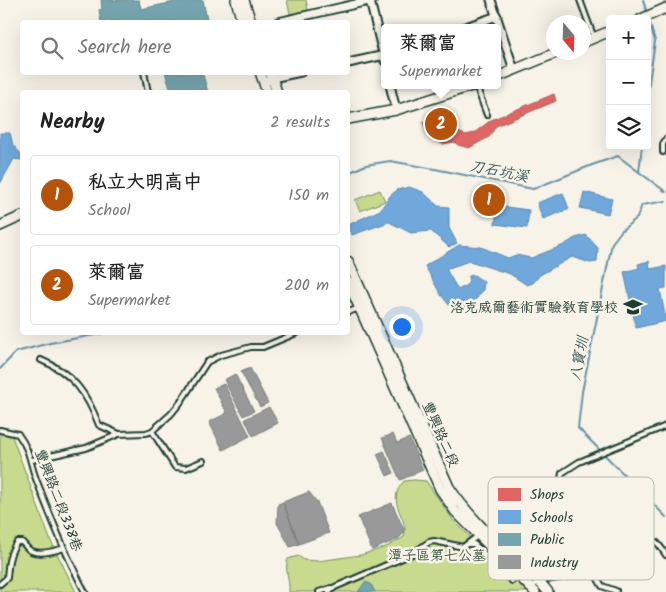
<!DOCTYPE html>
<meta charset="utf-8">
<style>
:root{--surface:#fff;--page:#f2f2f2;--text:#222;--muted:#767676;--line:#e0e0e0;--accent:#b45309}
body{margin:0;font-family:Kalam,"LXGW WenKai TC",sans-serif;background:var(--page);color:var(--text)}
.controls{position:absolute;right:15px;top:15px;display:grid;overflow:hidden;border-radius:5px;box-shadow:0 5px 20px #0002}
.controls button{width:45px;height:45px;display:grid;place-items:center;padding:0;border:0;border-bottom:1px solid var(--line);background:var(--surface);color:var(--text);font:25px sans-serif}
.compass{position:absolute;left:546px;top:15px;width:45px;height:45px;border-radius:50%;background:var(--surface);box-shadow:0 5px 20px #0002;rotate:161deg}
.you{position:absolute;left:401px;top:326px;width:18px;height:18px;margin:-12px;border:4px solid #fff;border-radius:50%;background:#1a73e8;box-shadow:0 0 0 8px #1a73e833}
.badge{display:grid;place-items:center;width:32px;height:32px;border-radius:50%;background:var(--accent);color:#fff;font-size:16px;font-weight:700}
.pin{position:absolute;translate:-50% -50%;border:2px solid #fff;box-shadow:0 1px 5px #0006}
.popup{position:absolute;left:381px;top:24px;width:120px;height:65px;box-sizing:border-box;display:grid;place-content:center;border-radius:5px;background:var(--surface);filter:drop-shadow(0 1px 4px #0005);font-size:16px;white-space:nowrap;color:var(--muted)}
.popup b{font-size:19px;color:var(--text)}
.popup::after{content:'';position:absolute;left:50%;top:100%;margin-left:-10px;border:10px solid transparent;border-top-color:var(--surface)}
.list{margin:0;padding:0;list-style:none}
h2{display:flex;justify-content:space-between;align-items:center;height:65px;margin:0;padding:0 20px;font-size:21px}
h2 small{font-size:16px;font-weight:400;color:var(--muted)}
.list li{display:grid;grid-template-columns:32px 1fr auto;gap:15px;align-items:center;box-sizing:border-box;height:80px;margin:0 10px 10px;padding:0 10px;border:1px solid var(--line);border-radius:5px}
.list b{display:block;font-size:19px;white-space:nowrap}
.list p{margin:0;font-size:16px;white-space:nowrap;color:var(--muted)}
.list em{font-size:16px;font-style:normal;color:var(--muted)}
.icon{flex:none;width:28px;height:28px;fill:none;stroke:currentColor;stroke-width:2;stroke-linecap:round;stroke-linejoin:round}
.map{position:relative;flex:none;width:666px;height:592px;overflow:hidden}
.search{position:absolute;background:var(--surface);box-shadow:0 5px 20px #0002;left:20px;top:20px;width:330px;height:55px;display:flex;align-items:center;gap:12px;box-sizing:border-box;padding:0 18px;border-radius:5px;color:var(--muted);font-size:19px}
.panel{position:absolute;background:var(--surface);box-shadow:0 5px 20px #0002;left:20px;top:90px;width:330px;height:245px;border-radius:5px}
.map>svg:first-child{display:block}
.green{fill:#c8da8e;stroke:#748c61}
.shops{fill:#e06666;stroke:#a65a57}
.schools{fill:#6fa8dc;stroke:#5788aa}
.public{fill:#76a5af;stroke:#5c868a}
.industry{fill:#999;stroke:#747d7b}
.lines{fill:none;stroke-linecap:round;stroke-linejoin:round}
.stream{stroke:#6992a8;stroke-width:2}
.service-casing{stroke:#1f3d34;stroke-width:8}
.minor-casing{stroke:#1f3d34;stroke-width:11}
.tertiary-casing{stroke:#1f3d34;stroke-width:12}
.service{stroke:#f7f3e8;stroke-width:4}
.minor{stroke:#f7f3e8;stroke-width:7}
.tertiary{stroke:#f7f3e8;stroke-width:9}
.labels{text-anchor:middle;stroke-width:5;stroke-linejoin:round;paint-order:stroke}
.poi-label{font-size:14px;fill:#1f3d34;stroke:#f7f3e8;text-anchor:end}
.street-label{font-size:14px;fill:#1f3d34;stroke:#f7f3e8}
.park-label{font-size:14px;fill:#415c46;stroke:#f7f3e8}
.water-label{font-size:15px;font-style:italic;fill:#38595b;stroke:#f7f3e8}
.key{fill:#f7f3e8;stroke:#b6bcb2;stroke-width:1}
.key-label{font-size:14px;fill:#1f3d34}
</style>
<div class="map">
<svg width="666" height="592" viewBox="0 0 666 592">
<rect width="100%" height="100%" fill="#f7f3e8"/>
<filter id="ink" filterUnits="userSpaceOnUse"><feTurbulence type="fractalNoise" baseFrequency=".02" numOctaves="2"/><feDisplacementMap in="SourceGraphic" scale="10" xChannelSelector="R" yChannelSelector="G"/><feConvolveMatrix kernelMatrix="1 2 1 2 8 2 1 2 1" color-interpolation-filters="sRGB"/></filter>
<g filter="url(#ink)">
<path class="green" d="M287,0H306L308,10L290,14Z
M380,190L385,201L360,211L355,200Z
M0,433L12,436L13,439L50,539L76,592H0Z
M414,480L426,481L453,520L527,592H289C290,580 284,570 288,559L298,556L304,560L318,561L361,555L386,547L404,537C410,517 384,503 404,481Z"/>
<path class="shops" d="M554,94L556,101L496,126L489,137L469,148L458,145L454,142L443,144L440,143L445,138L441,134L428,137L423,122L437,118L445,122L452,130L466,135L474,133L491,120Z"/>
<path class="schools" d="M0,133H10L13,145L22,155L21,160L14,159L0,184Z
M409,187L423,192L438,206L449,207V228L457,243L449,247L431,231L411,233L389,222L352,235L348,225L380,210L390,196L397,190Z
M584,192L612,199L608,214L580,208Z
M563,193L569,209L543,219L537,203Z
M498,206L529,210L527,228L495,224Z
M586,235L598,248L597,262L590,263L572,257L540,275L533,283L527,285L510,274L469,261L446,269L458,290L468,284L469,276L474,275L484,282L483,290L477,298L470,305L460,309L449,305L441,295L425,266L459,245L481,247L508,258L516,255L531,258L564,245L575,238Z
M649,261L650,269L666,266V288L660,289L666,321L636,328L624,272L639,268L638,264Z"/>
<path class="public" d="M101,0H139L141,9L184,0H203L207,20L195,22H101L99,10L102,9Z
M165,72H202L208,92H171Z
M365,582L371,584L375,592H358Z"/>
<path class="industry" d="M250,368L268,403L260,407L241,372Z
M235,374L254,411L243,416L224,380Z
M224,384L250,436L223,450L209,422L227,413L214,388Z
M269,407L278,423L253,436L245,419Z
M393,434L397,443L409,438L423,470L400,480L382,438Z
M384,451L394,473L387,476L377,454Z
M309,492L317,502L329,533L299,544L283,502Z
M283,502L299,544L290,547L277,523L278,504Z
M392,503L405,532L398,539L372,550L358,517Z"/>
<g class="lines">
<path class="stream" d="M643,0L647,13
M647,96L655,41L648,18
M642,146L639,172L666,192
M348,173L366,165L390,161L435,169L533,189L592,165L618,156L639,172
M666,201L642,205L637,218L622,230L612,243L582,392L578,428L666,517
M0,369L16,352L50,343L111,332"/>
<g class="service-casing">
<path id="service" d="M580,0L594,38
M144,72L148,92
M476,85L487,115
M663,152V144L666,139
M348,312L360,308
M41,360C73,373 87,394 99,425L119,434
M0,430L18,434C31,452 29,460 36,479C51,518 66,556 85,592
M152,431L175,467L186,468L203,461
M32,460L86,448L119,434L146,433L152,431L171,414L180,403L207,362L221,355L251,347H263L299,332
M469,544H474L512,581L518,574
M594,572L611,552C615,553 619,554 623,553C633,550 645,534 656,542C660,545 663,551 666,555
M539,581L550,539L562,473L579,462L666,426
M0,584L7,578C8,565 9,553 17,542H22C25,545 27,549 31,551C40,555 55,551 64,548
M531,587L539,581L594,572L602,586L616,591
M319,592L331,588
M329,592L335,587L412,554L429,542L434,541L463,547L479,535"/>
</g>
<g class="minor-casing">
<path id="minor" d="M491,0L514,70
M370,1L385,61
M278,22L373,0
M463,28L497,16
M348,63L385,55
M268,81L272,78L301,72
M390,85L396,110"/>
</g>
<g class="tertiary-casing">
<path id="tertiary" d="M236,0L242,22
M244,0L251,22
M641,19L666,8
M584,42L610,31
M260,72L267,92
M270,72L277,92
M497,77L558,52
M348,119L396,110L475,85
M0,226L22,216
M348,261L449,487C468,516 495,541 520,564C530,574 540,581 548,592
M348,282L440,489L455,511L535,592"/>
</g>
<use href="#service" class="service"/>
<use href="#minor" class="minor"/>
<use href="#tertiary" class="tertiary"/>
</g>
</g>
<defs>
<g id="university-bare" transform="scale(1.5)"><path d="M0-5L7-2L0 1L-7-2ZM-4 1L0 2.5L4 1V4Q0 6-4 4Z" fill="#1f3d34" stroke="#f7f3e8" stroke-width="2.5" paint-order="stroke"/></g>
</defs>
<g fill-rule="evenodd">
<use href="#university-bare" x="633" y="307"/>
</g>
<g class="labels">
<g class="poi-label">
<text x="618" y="312">洛克威爾藝術實驗教育學校</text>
</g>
<g class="street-label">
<text transform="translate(441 434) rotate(66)" y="5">豐興路二段</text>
<text transform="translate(59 500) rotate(69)" y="5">豐興路二段338巷</text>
</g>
<g class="park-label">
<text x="437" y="560">潭子區第七公墓</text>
</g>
<g class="water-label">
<text transform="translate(499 171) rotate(11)" y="5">刀石坑溪</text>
<text transform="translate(579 359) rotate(-80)" y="5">八寶圳</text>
</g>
</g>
<rect x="488" y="477" width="166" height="103" rx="8" class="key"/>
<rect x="498" y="488" width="23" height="13" fill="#e06666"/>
<rect x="498" y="510" width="23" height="14" fill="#6fa8dc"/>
<rect x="498" y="533" width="23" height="13" fill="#76a5af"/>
<rect x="498" y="555" width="23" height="14" fill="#999"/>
<g class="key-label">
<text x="530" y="499">Shops</text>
<text x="530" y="522">Schools</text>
<text x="530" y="544">Public</text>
<text x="530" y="567">Industry</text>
</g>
</svg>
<div class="controls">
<button>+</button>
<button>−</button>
<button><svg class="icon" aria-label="layers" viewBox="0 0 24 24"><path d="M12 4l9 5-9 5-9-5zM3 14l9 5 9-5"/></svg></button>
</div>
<svg class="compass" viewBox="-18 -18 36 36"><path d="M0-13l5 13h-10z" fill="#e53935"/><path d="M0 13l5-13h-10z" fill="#767676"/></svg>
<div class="you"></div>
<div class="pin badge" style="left:489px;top:200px">1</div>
<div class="pin badge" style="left:441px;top:124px">2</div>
<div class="popup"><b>萊爾富</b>Supermarket</div>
<div class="search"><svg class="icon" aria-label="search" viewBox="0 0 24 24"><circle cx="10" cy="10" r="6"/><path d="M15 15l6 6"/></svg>Search here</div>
<section class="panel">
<h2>Nearby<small>2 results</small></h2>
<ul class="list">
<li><span class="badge">1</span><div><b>私立大明高中</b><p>School</p></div><em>150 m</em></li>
<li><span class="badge">2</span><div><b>萊爾富</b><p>Supermarket</p></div><em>200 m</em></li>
</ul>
</section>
</div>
